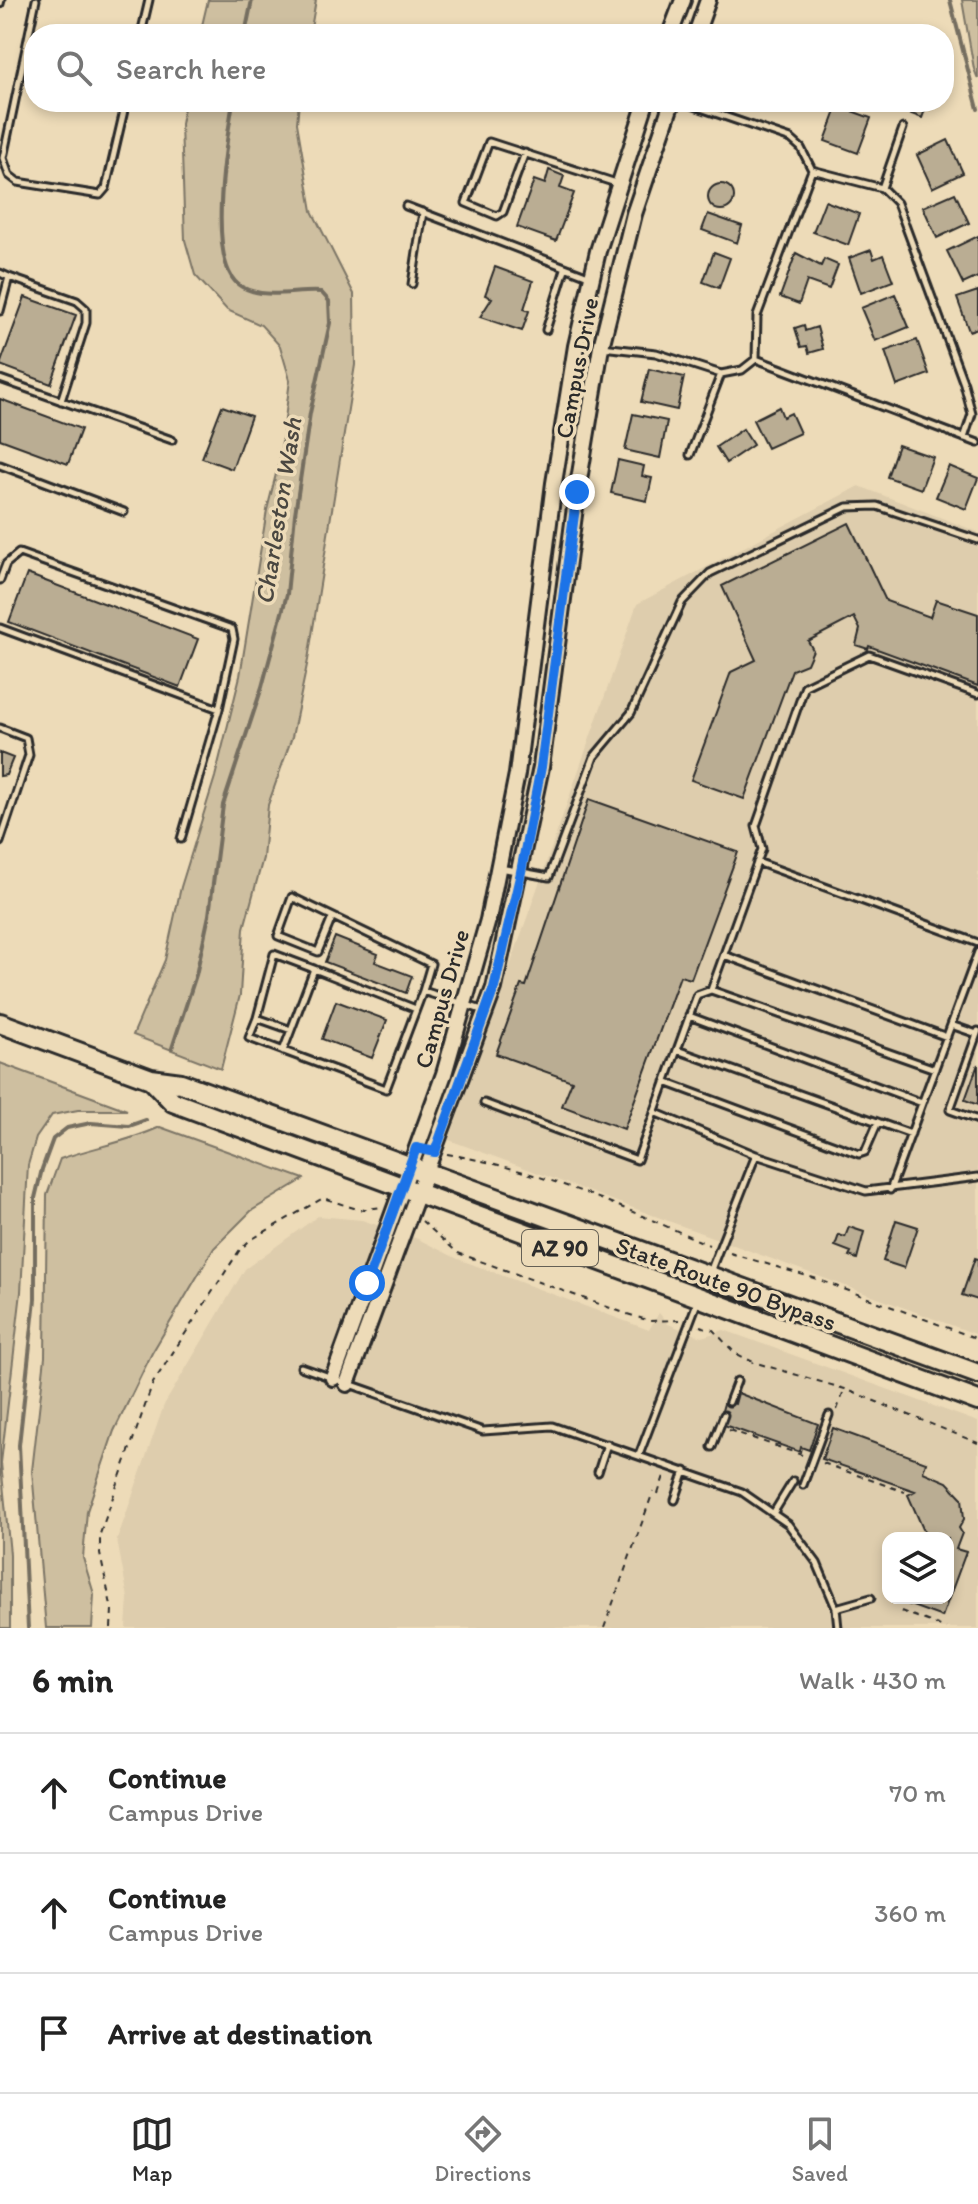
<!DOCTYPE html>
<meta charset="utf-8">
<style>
:root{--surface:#fff;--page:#f6f6f6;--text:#222;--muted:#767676;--line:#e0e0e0;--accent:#2b2b2b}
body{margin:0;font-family:Itim,sans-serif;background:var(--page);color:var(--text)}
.controls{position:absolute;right:24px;bottom:24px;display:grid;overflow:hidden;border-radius:16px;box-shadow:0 4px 12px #0003}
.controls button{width:72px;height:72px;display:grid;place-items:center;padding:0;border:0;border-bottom:2px solid var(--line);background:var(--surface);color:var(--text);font:40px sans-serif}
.stop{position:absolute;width:24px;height:24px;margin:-18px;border:6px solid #1a73e8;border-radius:50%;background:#fff}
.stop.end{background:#1a73e8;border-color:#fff;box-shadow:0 2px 8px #0008}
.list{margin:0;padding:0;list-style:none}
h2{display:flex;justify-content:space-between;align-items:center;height:104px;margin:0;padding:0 32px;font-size:34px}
h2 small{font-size:26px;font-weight:400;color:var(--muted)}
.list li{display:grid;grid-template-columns:52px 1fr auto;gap:24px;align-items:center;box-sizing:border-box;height:120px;padding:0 32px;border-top:2px solid var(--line)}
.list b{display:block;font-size:30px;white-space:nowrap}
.list p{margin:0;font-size:26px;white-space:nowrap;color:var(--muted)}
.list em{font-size:26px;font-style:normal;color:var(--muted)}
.icon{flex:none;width:44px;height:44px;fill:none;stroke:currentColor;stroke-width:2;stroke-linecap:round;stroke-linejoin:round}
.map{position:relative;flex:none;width:978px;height:1628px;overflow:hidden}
.search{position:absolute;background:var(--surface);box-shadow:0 4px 12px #0003;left:24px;right:24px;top:24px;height:88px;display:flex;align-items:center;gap:20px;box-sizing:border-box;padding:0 28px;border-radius:32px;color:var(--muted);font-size:30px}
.sheet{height:464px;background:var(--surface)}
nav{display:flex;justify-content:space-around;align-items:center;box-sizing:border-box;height:112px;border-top:2px solid var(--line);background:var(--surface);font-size:22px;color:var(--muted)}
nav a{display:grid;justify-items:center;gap:4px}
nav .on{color:var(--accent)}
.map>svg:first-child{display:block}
.built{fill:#decdad;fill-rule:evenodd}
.green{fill:#cebfa0;stroke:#7c7566;stroke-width:2}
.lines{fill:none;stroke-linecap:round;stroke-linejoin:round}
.stream{stroke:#756e60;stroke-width:4}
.building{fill:#baad93;stroke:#2b2b2b;stroke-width:2}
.service-casing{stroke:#2b2b2b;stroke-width:11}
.tertiary-casing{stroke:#2b2b2b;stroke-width:20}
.trunk-casing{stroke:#2b2b2b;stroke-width:24}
.path{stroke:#2b2b2b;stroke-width:2;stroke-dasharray:6 6;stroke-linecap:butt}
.service{stroke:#eddbb8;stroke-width:5}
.tertiary{stroke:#eddbb8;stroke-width:14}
.trunk{stroke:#eddbb8;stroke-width:18}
.route{stroke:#1a73e8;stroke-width:10}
.labels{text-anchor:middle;stroke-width:7;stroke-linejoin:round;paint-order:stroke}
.shield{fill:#eddbb8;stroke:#656055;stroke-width:2}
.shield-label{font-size:22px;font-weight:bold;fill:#2b2b2b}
.street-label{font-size:24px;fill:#2b2b2b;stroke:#eddbb8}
.water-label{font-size:26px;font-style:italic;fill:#4a4741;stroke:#eddbb8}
</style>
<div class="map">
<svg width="978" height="1628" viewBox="0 0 978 1628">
<rect width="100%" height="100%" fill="#eddbb8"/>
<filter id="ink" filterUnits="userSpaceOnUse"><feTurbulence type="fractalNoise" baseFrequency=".0125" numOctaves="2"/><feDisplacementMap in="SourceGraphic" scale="16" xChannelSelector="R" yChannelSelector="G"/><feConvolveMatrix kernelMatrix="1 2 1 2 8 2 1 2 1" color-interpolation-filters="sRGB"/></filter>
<g filter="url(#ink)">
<path class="built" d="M859,486L978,532V1335L449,1140L637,604Z
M318,1216L362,1220L418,1239L458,1259L649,1330L659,1313L668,1324L702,1337L724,1330L978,1422V1628H126L128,1598L117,1540L164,1405L245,1269ZM888,1538H948V1598H888Z"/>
<path class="green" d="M208,0H316L310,34H200Z
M962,0H978V79L974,69Z
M185,102H299L297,123L312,211L354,294L355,365L308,660L292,737L268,805L263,858L244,928L240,995L221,1069L133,1035L165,960L181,887L215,777L240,676L267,510L280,458L290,380L280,346L261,325L227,310L195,275L185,240L181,124Z
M0,1063L127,1110H78L52,1115L36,1138L28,1165L21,1292L1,1463L10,1554V1628H0Z
M160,1127L304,1179L251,1211L214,1248L152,1353L114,1431L87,1511L83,1558L94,1594L92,1628H46L32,1471L45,1357L47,1195L60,1159C94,1147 128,1142 160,1127Z"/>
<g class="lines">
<path class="stream" d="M950,0L978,109
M245,34L252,0
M172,1048L196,975L209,915L223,805L262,687L287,594L295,514L310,413L330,323L329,301L321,292C295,290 266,300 242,287C204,267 227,138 233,102
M28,1628L19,1445L35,1299V1198L42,1169L53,1139L67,1128L91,1123L129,1126L146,1120"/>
</g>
<path class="building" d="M891,102H928L922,118L890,106Z
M838,106L871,118L858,153L825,141Z
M948,140L963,173L932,188L917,155Z
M549,170L564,176L560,188L574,193L556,241L517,227L534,180L545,184Z
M708 197a13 13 0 1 1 26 0a13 13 0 1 1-26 0Z
M955,193L969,223L937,238L923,207Z
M825,201L859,214L848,245L813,232Z
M708,214L742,226L737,243L702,230Z
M978,236V277L963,284L947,251Z
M871,250L874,259L883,255L893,281L861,293L849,258Z
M714,252L730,258L719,288L703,282Z
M796,253L821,266L824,259L838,265L829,289L807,281L799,304L780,297Z
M495,267L533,281L524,309L529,311L522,331L480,317L492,298L485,295Z
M978,291V328L969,331L957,298Z
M895,294L909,327L875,341L861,308Z
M25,297L76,315L51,384L0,365Z
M804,325L805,331L817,327L823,349L809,353L807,346L801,347L795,328Z
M917,340L929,374L897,386L885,351Z
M649,369L684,377L677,410L641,402Z
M0,399L81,429L68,464L0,439Z
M222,406L251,416L232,469L202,458Z
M779,407L783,417L791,413L800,433L767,448L753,420Z
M633,414L667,421L660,458L625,450Z
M743,429L753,445L726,463L716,447Z
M898,445L933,457L921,489L887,477Z
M618,460L644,466L642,476L652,478L647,501L611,493Z
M949,466L978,478L966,509L936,497Z
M849,523L886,601L930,617L936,600L978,614V686L869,646L868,649L856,645L860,629L854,617L808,641L813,650L807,664L792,670L744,799L691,780L731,672L756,660L722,586Z
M27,574L198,639L180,687L9,622Z
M0,753L13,758L6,775L0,776Z
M589,799L738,852L691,979L680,976L624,1129L562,1106L572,1081L496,1054L521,985L526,986Z
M335,937L378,954L375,962L412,976L406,993L325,962Z
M336,1001L387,1020L372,1058L322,1039Z
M978,1064V1105L965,1100Z
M896,1220L918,1227L904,1268L883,1261Z
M849,1227L864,1232L857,1259L849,1256L851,1252L835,1246L839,1235L845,1237Z
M975,1258L978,1259V1300L962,1295Z
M738,1393L818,1424L809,1450L801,1447L800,1452L724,1425L727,1416L721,1414L725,1400L735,1404Z
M833,1428L926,1462L923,1472L947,1482L962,1498L964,1519L959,1528L962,1533L956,1549L966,1552L942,1617L904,1603L906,1598H948V1538H927L908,1495L915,1491L822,1459Z"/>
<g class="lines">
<g class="service-casing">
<path id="service" d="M36,0L3,158L9,175L18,182L100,195L106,188L126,102
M0,4L1,0
M141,34L149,0
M525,153L503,212L497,216L466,203L489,142L616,183
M812,170L882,188L897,203L964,384L972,414L964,438
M882,188L903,128
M406,206L591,277
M0,273L9,277L0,311
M9,277L77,301L86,309V323L61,401
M412,284L423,212
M546,330L565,269
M602,347L656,353L721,374L742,370L756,359L757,316L812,170L801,148L791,139L683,102
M756,359L978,443
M0,379L172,440
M690,455L721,374
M0,465L124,512
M0,580L6,564L19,553L232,629L234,639L219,709L181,839
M0,628L219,709
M0,728L26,738L29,755L0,842
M757,862L978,943
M500,868L549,877L594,757L631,713L682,602L710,573L847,507L877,506L978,540
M332,918L318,952L278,936L292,897L431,964L423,991
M724,955L947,1037
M314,969L416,1009
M711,990L935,1069
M689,1016L922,1103
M257,1018L274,954L314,969L291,1030L257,1018L249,1038L386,1089L423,991L485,1011
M951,1025L977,1034
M978,1031L950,1110L978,1120
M677,1050L911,1134
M283,1051L291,1030
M665,1082L859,1154L865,1152L878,1122
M484,1103L637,1160L697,995L711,990L762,849L756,826L805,686L869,655L978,694
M654,1112L756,1155L866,1191L978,1177
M890,1190L978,952
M710,1272L756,1155
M301,1367L483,1431L552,1426L742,1492L788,1524L817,1563L836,1608L838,1628
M729,1402L737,1381
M712,1447L724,1415
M639,1455L697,1303
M598,1472L607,1444
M803,1485L829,1415
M675,1500L685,1471
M774,1512L793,1481
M836,1608L871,1598"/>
</g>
<g class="tertiary-casing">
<path id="tertiary" d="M670,34L683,0
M696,34L708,0
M333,1378L444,1074L488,920L517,774L554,483L576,346L598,251L646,102
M347,1384L494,988L541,767L577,492L601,347L634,214L672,102"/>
</g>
<g class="trunk-casing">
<path id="trunk" d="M0,1023L151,1079L181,1083L978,1374
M151,1079L173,1102L978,1401"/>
</g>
<path class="path" d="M447,1154C538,1169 625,1208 709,1245
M422,1221L458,1253L627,1314L650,1321L679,1320
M730,1253L817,1279L978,1339
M700,1326L713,1330L735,1353L753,1362L845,1389L978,1443
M837,1410L844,1390
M729,1430L802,1455
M823,1463L905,1492
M658,1494L664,1476
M901,1611L946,1628
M111,1628L112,1610L100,1554V1534L153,1383L239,1251L249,1241L323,1198L360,1210L382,1207
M604,1628L653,1492"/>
<use href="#service" class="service"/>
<use href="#tertiary" class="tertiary"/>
<use href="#trunk" class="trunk"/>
</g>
</g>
<g class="lines" filter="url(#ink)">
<path class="route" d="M367,1283L416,1148L435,1152L494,988L520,877L541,767L577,492"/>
</g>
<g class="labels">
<rect class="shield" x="522" y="1230" width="76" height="36" rx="6"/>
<g class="shield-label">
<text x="560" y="1256">AZ 90</text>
</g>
<g class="street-label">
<text transform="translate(577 368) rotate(-79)" y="8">Campus Drive</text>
<text transform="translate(442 999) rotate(-74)" y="8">Campus Drive</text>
<text transform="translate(726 1284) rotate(20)" y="8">State Route 90 Bypass</text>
</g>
<g class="water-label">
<text transform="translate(278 511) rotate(-81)" y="9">Charleston Wash</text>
</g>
</g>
</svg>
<div class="controls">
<button><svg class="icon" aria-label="layers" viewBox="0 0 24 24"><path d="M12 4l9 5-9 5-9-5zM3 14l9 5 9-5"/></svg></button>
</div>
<div class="stop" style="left:367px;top:1283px"></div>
<div class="stop end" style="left:577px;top:492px"></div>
<div class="search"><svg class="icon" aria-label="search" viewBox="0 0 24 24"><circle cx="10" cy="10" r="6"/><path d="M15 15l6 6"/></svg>Search here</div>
</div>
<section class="sheet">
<h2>6 min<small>Walk · 430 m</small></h2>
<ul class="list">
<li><svg class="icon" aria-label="ahead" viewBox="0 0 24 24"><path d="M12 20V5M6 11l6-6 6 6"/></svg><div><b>Continue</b><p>Campus Drive</p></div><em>70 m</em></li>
<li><svg class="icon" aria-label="ahead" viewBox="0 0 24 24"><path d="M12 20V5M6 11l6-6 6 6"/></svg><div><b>Continue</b><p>Campus Drive</p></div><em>360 m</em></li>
<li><svg class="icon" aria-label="arrive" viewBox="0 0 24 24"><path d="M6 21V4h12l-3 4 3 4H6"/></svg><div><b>Arrive at destination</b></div></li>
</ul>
</section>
<nav>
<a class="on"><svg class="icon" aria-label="map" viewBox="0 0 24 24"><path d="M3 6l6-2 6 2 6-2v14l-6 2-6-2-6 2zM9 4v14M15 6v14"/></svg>Map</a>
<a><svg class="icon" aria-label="directions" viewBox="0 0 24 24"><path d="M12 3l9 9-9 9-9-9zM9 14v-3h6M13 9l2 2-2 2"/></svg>Directions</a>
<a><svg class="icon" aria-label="saved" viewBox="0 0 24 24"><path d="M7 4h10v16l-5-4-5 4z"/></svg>Saved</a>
</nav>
